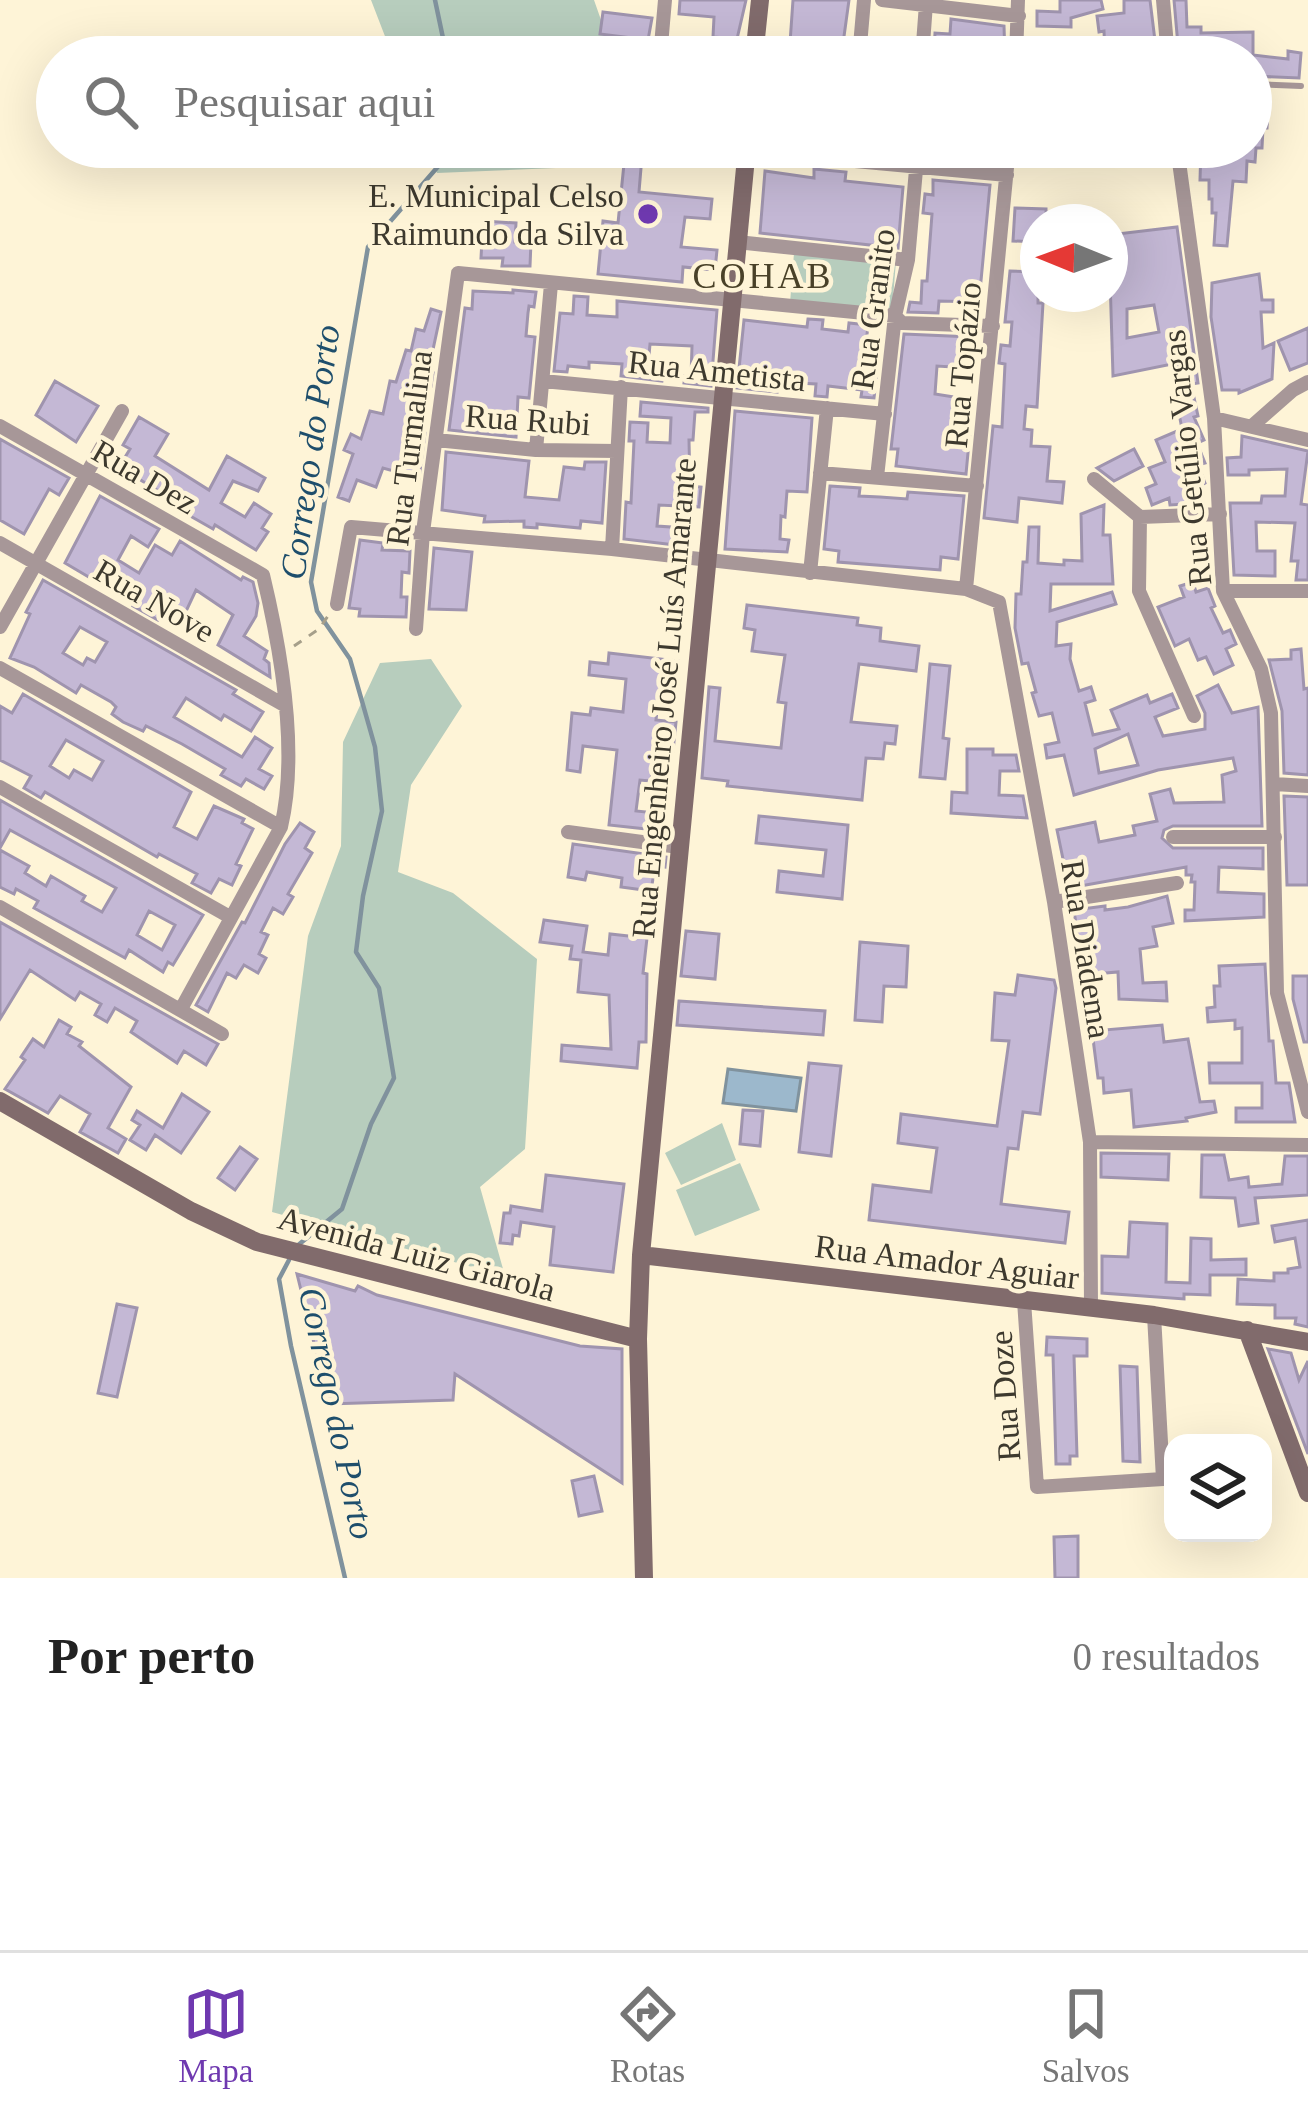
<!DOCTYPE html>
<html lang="pt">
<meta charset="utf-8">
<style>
:root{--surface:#fff;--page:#f2f2f2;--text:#222;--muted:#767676;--line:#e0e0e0;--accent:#6f39b0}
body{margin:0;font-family:Georgia,serif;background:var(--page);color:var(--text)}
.controls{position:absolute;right:36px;bottom:36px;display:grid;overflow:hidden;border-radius:24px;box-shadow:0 12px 48px #0002}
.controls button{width:108px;height:108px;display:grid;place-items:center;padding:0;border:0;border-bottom:3px solid var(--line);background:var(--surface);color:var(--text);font:60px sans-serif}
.compass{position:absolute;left:1020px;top:204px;width:108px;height:108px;border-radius:50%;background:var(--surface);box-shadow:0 12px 48px #0002;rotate:271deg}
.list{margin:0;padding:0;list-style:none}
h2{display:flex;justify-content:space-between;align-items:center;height:156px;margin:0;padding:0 48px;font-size:51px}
h2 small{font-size:39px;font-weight:400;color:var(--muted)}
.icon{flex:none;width:66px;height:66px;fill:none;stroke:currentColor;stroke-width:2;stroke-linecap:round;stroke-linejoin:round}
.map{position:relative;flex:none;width:1308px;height:1578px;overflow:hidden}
.search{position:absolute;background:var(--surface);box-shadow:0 12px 48px #0002;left:36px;right:36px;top:36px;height:132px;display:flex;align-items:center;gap:30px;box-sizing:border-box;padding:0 42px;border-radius:66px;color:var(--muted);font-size:45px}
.sheet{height:372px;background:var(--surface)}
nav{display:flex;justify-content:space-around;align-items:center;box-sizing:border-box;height:168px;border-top:3px solid var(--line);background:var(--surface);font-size:33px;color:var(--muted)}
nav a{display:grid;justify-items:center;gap:6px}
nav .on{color:var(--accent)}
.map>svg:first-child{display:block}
.green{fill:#b7cdbd}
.water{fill:#9cb8cc;stroke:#80929d;stroke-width:3}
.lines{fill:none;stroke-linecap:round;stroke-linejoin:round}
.stream{stroke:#80929d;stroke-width:4.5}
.building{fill:#c4b8d5;stroke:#9f94ae;stroke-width:3;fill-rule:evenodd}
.path{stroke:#a69f8a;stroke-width:3;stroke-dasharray:9 9;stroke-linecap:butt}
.lane{stroke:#a79798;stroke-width:6}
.street{stroke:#a79798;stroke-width:14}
.secondary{stroke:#816b6c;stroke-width:18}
.poi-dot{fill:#6f39b0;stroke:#fef4d7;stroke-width:4.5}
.labels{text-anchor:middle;stroke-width:9;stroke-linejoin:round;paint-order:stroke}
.poi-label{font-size:33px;fill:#3d392e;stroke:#fef4d7;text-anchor:end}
.street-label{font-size:33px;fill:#3d392e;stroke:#fef4d7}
.neighbourhood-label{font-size:36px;letter-spacing:3px;fill:#494128;stroke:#fef4d7}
.water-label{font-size:36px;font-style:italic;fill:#1e4e6c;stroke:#fef4d7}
</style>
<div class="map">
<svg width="1308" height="1578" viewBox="0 0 1308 1578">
<rect width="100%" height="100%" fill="#fef4d7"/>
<path class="green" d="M371,0H594L614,57H393Z
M427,147H567L556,168L437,173Z
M794,253L896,261L892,311L790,303Z
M431,659L462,706L411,785L398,872L453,893L537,959L525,1149L480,1187L505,1276L272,1212L308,936L341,846L343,742L380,663Z
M722,1123L736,1160L681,1185L665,1153Z
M740,1163L760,1210L695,1236L676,1190Z"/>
<path class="water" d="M728,1069L801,1078L796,1111L723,1103Z"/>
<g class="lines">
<path class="stream" d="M435,0L447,57
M297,1246L342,1209L371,1124L394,1078L379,988L356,952L363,896L382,811L375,747L350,659L317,611L311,582L368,247L455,147
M289,1260L279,1279L291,1346L345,1578"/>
</g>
<path class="building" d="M680,0H746L737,39L713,37L714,17L679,14Z
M793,0H849L842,51L790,43Z
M1060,0H1101L1103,9L1071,18V27L1037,26V11L1060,12Z
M1124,0H1150L1157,57H1105L1104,31L1099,32L1097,16L1124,13Z
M1174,0H1186L1187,27H1201V33L1253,32V55L1288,59V51L1301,53L1299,78L1251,76V57H1179Z
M603,12L652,18L648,40L600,34Z
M951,19L1004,26L1005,57L934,52L935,33L950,34Z
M1251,111H1268L1267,128H1263L1262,148H1256L1255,162L1247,161L1246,182L1233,181L1227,246L1214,245L1216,213H1212V199H1209V180H1200L1201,147H1251Z
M625,154L642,156L639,192L712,199L710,219L685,217L681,247L717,250L715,270L683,267L682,282L598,274L603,221L618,223Z
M814,169L846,172L845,181L903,187L898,248L760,233L765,171L814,178Z
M933,180L990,185L979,302L939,301L938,313L908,312L910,302L921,303L922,281H927L932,214L923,213L925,194L933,195Z
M1015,208L1046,209V222H1038V242L1013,241Z
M483,221L516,223L515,242H531L530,266H502L503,258H481Z
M1177,227L1198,383L1191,384L1198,416L1194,417L1204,440L1197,443L1205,463L1198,465L1205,483L1200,486L1202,503L1170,505L1169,498L1152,505L1146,488L1156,484L1149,468L1165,462L1156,440L1182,429L1177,403L1183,401L1177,363L1113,376L1110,278L1122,277L1117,234ZM1154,305L1159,332L1127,338V309Z
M1010,271L1038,272V303H1043L1037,407L1026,406L1024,429L1032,430L1031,446L1050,447L1047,481L1064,482L1062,503L1019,498L1017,522L984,518L993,426L1002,427L1005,364L999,363L1001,345L1010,346L1012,322H1005Z
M1259,274L1262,300H1273V312H1261L1263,348L1274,343L1272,379L1239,393V390H1222L1211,317L1212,283Z
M513,290L536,292L534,307L529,306L528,313L526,336L535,337L529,398L518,397L516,437L449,430L465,308L472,309L473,291L513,293Z
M574,296L588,297L587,315L617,317V301L717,310L711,386L684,383L685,376L691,377L692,346L650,344L648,367L657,368L656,375L663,376L662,381L621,376L622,364L589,362V368L568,366L567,372L554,371L560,313L573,314Z
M431,309L441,312L428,373H433L431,386L427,385L420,406L419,432L425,433L419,478L383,468L376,487L357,480L349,501L338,497L353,454L344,450L351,434L361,439L370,411L383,414L390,381L396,382L406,350L411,351L416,329L424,331Z
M808,319L823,320L822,329L848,332L849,323L868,325L863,372L877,373L874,398L861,397L862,390L828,386L827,397L815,396L816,384L777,382V392L737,388L744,320L807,327Z
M1308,328V363L1290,370L1278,341Z
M904,334L971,337L968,368L937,366L935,394L973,400L966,474L896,466L898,449H891Z
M55,381L98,406L76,442L36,415Z
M641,402L708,408V412H695L693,440H689L690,486L701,487L699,507L659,505L657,526L685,528L684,546L624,539L626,502L631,503L634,441H629L630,422L648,423L647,442L670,443L671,418L640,416Z
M735,411L812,418L807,492L787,491L785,517L781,516L780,539L789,540L787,552L725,549Z
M139,417L168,434L155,456L209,490L227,456L265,478L258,491L233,481L221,503L245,517L254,503L271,514L262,528L268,532L256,550L215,525L213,529L185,513L165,500L167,496L119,467L130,449L123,445Z
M1242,436L1308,451L1301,504L1308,505V580H1296L1298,561H1291L1295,523L1256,522L1257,551H1275V576L1234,575L1230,503H1261L1262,496H1285L1287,469L1249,470V475H1228L1227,458L1241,457Z
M0,439L69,478L59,495L49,489L24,534L0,520Z
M1134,449L1143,466L1114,481L1097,468Z
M446,452L529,461L525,497L559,500L564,467L584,469L585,462H606L602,523L581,521L580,528L537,524V528L524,527V521L484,522L485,516L442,510Z
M830,486L860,488L859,496L880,497L907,499L908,492L964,496L958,559L941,557L940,570L838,562L839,551L824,549Z
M100,496L159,529L148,547L131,536L118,560L139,573L155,545L172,555L180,541L241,580L243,577L253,582L258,603L256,616L244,636L267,651L264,659L269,663L270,677L218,645L233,615L196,590L181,622L164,613L158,620L133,606L138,597L113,583L109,589L65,563Z
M1104,505L1103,535H1110L1113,584H1051L1050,611L1112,592L1116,604L1057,622L1056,646L1071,644L1070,659L1079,691L1091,687L1095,700L1085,703L1093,735L1119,729L1111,710L1147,695L1150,703L1172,694L1178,708L1155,717L1163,736L1205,729V713L1197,696L1218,685L1232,713L1258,707L1262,826H1173L1164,830L1162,838L1173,848H1263V869L1219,867L1218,892L1264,894V917L1185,921V910H1194L1195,882H1191L1192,875H1186V867L1069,888L1057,830L1095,822L1099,842L1135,835L1133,826L1157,821L1150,794L1170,789L1174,803L1224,802L1222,775L1236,771L1233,758L1158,770L1074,795L1064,755L1047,758L1045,745L1059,742L1052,713L1039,716L1032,693L1036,692L1028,663L1022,664L1015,628L1016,594H1021L1023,562H1027L1029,527H1039L1038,563L1064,565V560L1082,561L1081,514ZM1128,734L1138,765L1099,773L1095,749Z
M360,540L383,543L382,550L410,551L409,573L402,572L401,597H407L406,617L359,616L360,609L349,608Z
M434,548L472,552L466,610L429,609Z
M43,580L236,690L233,694L263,712L251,731L224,715L221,720L186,698L174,717L242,757L255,737L272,748L259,769L272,776L264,789L246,779L241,786L221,775L225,769L182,744L146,726L143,731L123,722L112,714L116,707L111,702L81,685L76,693L34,667L10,658L30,614L26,612ZM80,627L107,642L95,662L87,658L83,665L63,653Z
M1193,582L1196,592L1208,588L1215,606L1211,608L1223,633L1230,630L1236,644L1226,649L1233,665L1214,674L1206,657L1198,660L1189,639L1175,646L1158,607L1184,597L1180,586Z
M747,605L858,618L857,625L881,628L880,641L919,646L916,671L859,664L851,722L897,726L895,744L885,743L883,759L866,758L862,800L727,786L728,781L702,778L709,687L720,688L715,741L781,748L786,703L778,702L785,655L752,651L755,630L744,628Z
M1301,649L1304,689L1308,688V775L1284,773L1282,711L1269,660L1291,659V650Z
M609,653L678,661L675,685L660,683L656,720L676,722L673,751L654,749L651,781L640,780L636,811L666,814L665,831L609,825L617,750L583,746L580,772L567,770L572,713L590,715L591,708L623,712L626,679L589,675L590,662L608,664Z
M930,664L950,666L943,738L949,739L945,779L920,777Z
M23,694L191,792L174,827L197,839L214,806L244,819L242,823L253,829L236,864L241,866L232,885L219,879L211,893L192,883L197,874L159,854L157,857L45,792L41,798L24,788L31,776L0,760V706L12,713ZM66,740L103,761L92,780L74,770L69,778L50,766Z
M967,749H993V755H1016L1019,771H1000L999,795L1023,796L1027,818L951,813L952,792L967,793Z
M1284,796L1308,797V885H1287Z
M0,800L203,915L173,965L168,962L163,972L129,950L125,958L34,908L38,901L16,889L14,894L0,887V850L29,866L25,873L46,886L51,876L85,896L82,901L102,912L116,888L10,830L0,848ZM149,911L175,925L162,950L137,935Z
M759,816L848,825L842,899L777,892L779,871L823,876L826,850L756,843Z
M300,823L314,832L305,848L312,853L288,894L293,897L283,914L273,908L261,932L268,935L259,954L266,958L258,973L244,965L236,978L227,973L208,1012L196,1005L242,922L245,923L285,844Z
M573,844L666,857L665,867L655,866L651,891L621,887L622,878L587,872L585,880L568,877Z
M1167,896L1173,923L1153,927L1157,946L1140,949L1143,983L1166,982L1167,1001L1119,999L1118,972L1083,975L1074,910L1105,906V910L1128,907Z
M544,920L587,926L583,952L608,955L610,934L647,938L643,973L647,974L646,1042H639L637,1068L561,1061L562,1045L611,1049L609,995L578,992L581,960L570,959L572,946L540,942Z
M0,922L218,1044L206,1065L184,1051L177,1063L131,1032L137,1021L115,1008L107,1022L95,1015L101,1004L80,992L75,1000L30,970L0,1019Z
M686,931L719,934L715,979L681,976Z
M860,942L908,946L906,987L884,986L882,1022L855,1020Z
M1265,964L1269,1041H1273L1276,1083H1289L1295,1122H1236V1108H1262V1083H1210L1209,1063H1242V1028L1235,1029V1020L1208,1022L1207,1008L1215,1007L1214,986H1220L1219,966Z
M1018,975L1054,980L1056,988L1040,1114L1023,1112L1018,1149L1008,1148L1001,1204L1069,1212L1065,1243L869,1220L873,1185L931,1192L937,1148L898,1143L901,1114L997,1126L1009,1041L992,1040L995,993L1015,995Z
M1293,976H1308V1042H1304L1293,999Z
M679,1001L825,1011L823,1035L677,1025Z
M59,1020L71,1027L67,1034L82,1042L79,1046L131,1087L108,1128L126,1139L118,1153L80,1132L90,1114L60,1096L48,1113L5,1089L25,1060L21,1057L33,1039L44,1047Z
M1162,1025L1164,1042L1188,1039L1200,1102L1214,1101L1216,1112L1186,1118L1187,1121L1134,1127L1131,1090L1104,1093L1103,1078H1098L1092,1031Z
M809,1063L841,1066L831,1156L799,1152Z
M182,1094L209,1112L181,1153L155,1135L146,1150L130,1140L140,1125L132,1120L137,1111L163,1128Z
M743,1110L763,1111L760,1146L740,1144Z
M240,1147L257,1159L235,1190L218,1178Z
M1101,1153L1169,1154L1168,1180L1101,1177Z
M1202,1155H1224L1229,1180L1248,1177L1249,1187L1282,1184L1285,1156H1308V1195L1255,1198L1258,1223L1239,1226L1235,1198L1201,1197Z
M546,1175L624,1184L613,1272L550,1265L554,1227L521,1222L519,1236L513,1235L512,1244L500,1243L504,1213H510L511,1206L542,1211Z
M1308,1220V1327L1295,1324L1296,1318H1275V1305L1237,1304L1238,1279L1274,1281V1273H1288V1269L1300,1267L1295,1238L1275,1242L1272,1226Z
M1130,1222L1167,1224L1166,1282L1190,1283L1191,1238L1211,1239V1260L1246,1259V1275H1210V1295L1184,1294V1299L1102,1293V1256L1128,1257Z
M297,1274L355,1291L358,1286L377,1295L580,1346L622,1349V1483L455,1374L453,1400L329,1404Z
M117,1304L137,1308L117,1397L98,1393Z
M1047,1337L1087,1339V1356H1074L1077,1456H1070V1464H1056L1053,1355H1046Z
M1268,1349L1291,1353L1299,1380L1308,1361V1454Z
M1120,1366L1137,1367L1140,1462L1123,1461Z
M594,1476L602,1511L579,1516L572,1481Z
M1078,1536V1578H1055L1054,1537Z"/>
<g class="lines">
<path class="path" d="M294,646L319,629L330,613"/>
<path class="lane" d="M1251,84L1301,86"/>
<path class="street" d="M882,0L1019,16
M1163,0L1168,57
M661,44L827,57
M660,57L665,0
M859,57L864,0
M922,57L926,4
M1016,57L1018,0
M701,147L1007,175
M1177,147L1214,418L1223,591L1261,669L1271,713L1277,993L1308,1112
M737,242L908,260
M543,381L885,414
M1214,418L1308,440
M0,426L263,575C281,650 299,751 281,827L181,1009
M1252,426L1293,390L1308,382
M436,440L536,450L617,451
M536,450L551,284
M820,473L977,486
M877,477L895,316L908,260L918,147
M1094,479L1140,517
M0,543L284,705
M612,549L621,387
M810,573L827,408
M966,589L1009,147
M1223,591H1308
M337,604L351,527L612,549L966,589L999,602L1054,902L1090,1142L1091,1307
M0,627L122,411
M416,629L423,532L458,273L895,316L902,323L993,326
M0,668L281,827
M1194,716L1139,591L1140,517L1220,514
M1274,784L1308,786
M0,787L230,917
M568,832L679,847
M1173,837H1275
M1054,902L1177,883
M0,907L222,1034
M1090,1142L1308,1145
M1024,1301L1037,1487L1163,1479L1154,1315"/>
<path class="secondary" d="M754,57L760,0
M0,1101L191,1211L257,1242L638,1339
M641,1255L1154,1315L1308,1342
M1247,1330L1308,1493
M644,1578L638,1339L641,1255L747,147"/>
</g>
<circle class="poi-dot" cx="648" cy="214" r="12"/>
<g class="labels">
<g class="poi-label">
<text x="624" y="207">E. Municipal Celso<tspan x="624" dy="38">Raimundo da Silva</tspan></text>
</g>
<g class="street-label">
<text transform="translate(872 309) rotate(-82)" y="12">Rua Granito</text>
<text transform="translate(962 365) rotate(-85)" y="12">Rua Topázio</text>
<text transform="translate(717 370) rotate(6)" y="12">Rua Ametista</text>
<text transform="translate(528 419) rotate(4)" y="12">Rua Rubi</text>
<text transform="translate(408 448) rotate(-83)" y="12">Rua Turmalina</text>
<text transform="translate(1186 458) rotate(-96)" y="12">Rua Getúlio Vargas</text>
<text transform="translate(145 476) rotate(30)" y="12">Rua Dez</text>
<text transform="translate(155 600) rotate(30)" y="12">Rua Nove</text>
<text transform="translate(663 698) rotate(-85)" y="12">Rua Engenheiro José Luís Amarante</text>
<text transform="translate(1087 949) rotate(81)" y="12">Rua Diadema</text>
<text transform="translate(417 1253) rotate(15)" y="12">Avenida Luiz Giarola</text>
<text transform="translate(947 1261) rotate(7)" y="12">Rua Amador Aguiar</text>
<text transform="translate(1004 1396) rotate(-94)" y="12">Rua Doze</text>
</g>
<g class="neighbourhood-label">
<text x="763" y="288">COHAB</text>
</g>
<g class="water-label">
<text transform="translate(309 452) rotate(-82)" y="13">Corrego do Porto</text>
<text transform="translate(338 1413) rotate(78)" y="13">Corrego do Porto</text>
</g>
</g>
</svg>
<div class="controls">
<button><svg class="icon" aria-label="layers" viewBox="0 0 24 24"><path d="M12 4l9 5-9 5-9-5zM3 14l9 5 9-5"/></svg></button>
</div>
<svg class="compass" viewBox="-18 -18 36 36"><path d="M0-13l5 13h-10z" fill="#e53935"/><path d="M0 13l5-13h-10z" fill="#767676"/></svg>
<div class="search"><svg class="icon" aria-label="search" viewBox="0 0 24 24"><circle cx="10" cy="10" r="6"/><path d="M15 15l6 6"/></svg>Pesquisar aqui</div>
</div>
<section class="sheet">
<h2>Por perto<small>0 resultados</small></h2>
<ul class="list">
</ul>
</section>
<nav>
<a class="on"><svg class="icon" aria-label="map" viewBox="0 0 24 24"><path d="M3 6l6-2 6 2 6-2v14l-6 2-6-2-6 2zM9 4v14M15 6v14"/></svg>Mapa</a>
<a><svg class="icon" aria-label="directions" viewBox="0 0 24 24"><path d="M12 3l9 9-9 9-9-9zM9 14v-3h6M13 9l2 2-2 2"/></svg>Rotas</a>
<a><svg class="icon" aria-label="saved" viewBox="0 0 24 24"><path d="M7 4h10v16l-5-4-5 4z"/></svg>Salvos</a>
</nav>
